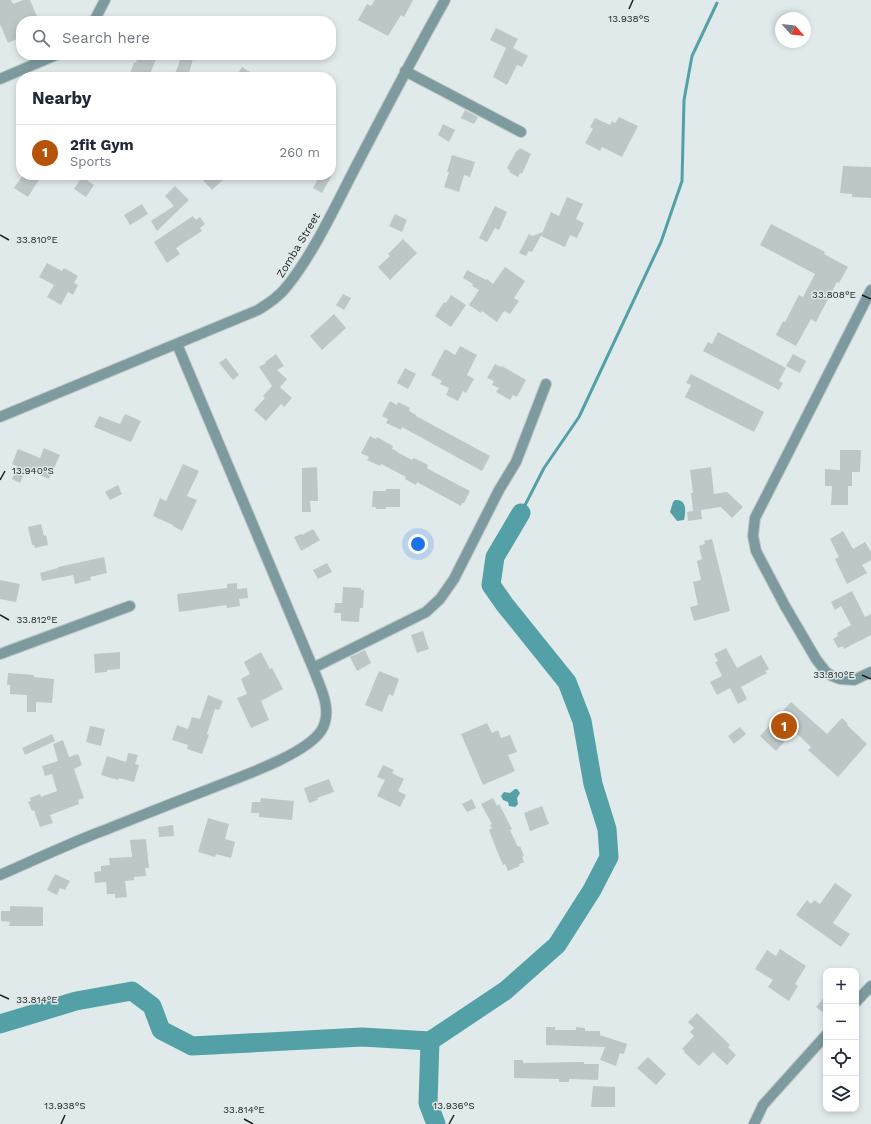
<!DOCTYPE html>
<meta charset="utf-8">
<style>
:root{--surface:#fff;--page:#f2f2f3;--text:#1f2937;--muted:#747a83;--line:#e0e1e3;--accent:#b45309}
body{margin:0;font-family:"Work Sans",sans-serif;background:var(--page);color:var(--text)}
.controls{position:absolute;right:12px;bottom:12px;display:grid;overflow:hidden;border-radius:8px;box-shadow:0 2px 6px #0003}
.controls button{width:36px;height:36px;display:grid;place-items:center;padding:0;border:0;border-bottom:1px solid var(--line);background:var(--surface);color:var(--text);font:20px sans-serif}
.compass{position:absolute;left:775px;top:12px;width:36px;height:36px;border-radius:50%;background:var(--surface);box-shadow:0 2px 6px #0003;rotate:117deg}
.you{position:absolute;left:418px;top:544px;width:14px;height:14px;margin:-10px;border:3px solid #fff;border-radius:50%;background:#1a73e8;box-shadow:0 0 0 6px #1a73e833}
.badge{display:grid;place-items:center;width:26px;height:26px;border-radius:50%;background:var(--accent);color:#fff;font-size:13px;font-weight:700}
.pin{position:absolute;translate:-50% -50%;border:2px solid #fff;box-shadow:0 1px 4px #0006}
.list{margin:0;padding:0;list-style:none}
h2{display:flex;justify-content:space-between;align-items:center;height:52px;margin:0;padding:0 16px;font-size:17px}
h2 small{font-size:13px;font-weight:400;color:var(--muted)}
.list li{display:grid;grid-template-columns:26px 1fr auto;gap:12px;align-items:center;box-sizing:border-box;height:56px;padding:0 16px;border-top:1px solid var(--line)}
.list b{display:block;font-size:15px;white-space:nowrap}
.list p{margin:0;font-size:13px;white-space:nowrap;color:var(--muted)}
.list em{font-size:13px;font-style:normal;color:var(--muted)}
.icon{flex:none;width:22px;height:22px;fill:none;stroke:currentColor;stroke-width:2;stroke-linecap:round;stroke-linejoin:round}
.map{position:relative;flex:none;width:871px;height:1124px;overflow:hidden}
.search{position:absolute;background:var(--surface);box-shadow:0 2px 6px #0003;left:16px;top:16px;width:320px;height:44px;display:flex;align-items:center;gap:10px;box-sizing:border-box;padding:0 14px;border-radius:16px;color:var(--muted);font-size:15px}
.panel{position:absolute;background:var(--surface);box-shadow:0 2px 6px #0003;left:16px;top:72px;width:320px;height:108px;border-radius:16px}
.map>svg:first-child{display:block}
.water{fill:#53a0a7}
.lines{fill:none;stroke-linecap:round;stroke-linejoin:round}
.stream{stroke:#53a0a7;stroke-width:3}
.river{stroke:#53a0a7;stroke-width:19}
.building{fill:#bec7c8}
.minor-casing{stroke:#bec5c6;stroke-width:12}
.minor{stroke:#7d9b9f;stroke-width:10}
.ticks{fill:none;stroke:#1c1f20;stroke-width:1.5}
.labels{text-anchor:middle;stroke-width:3;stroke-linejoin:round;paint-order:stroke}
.street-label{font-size:11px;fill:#1c1f20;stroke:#e1eaeb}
.ticks-label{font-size:10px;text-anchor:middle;fill:#1c1f20;stroke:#e1eaeb;stroke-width:3;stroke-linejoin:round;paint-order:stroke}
</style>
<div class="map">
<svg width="871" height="1124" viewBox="0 0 871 1124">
<rect width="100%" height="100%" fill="#e1eaeb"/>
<path class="water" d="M675,500C687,499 686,511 684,520L677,521L670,512L673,502Z
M515,789H517L520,793L517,798L518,804L515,807L509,806L508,802L503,800L501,796L504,792L510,793Z"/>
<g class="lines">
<path class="stream" d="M521,513L544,468L579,417L661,242L682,181L684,100L692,56L717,3"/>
<path class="river" d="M0,1024L76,1001L132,991L152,1006L161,1030L192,1046L362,1037L430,1041L505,991L557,945L592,890L609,857L607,829L593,784L582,721L567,682L505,605L491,585L495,557L521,513
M430,1041L428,1103L436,1124"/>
</g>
<path class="building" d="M0,0H11L13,4L23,0H30L39,21H21V37L8,43L0,24Z
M375,0H413L404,17L401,15L388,36L358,20L367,4L371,6Z
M496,28L518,39L513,48L528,56L522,67L517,65L507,85L493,77L506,48L490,40Z
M139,55H146L156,59L149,77H129L134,62L136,63Z
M182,55H194L188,77H174Z
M242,67L258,77H236Z
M465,110L478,117L474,124L461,118Z
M619,117L638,126L622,157L602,147L600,151L585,143L593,129L590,127L595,118L610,125L612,121L615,123Z
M443,124L455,130L449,142L438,135Z
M520,148L531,154L522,174L520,173L518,177L509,172L510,171L507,168L517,150L518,151Z
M452,155L475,162L470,177L464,175L459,192L444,187L449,172H447Z
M843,166L871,167V198L852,197V194L840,193Z
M23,175H42L28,197L14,188Z
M198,175H228L212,190Z
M320,175H332L322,193L313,188Z
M82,177L94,185L86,197L74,189Z
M175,186L189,200L157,231L151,221L174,206L165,196Z
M567,197L583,204L576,219L584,223L577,238L570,235L565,247L541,236L551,212L559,216Z
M142,204L148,214L130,225L124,215Z
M495,206L507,212L499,230L495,228L487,242L479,238Z
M395,214L407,220L402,232L389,226Z
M193,216L196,220L200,217L205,224L200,228L202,231L176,248L180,254L167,263L154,242Z
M771,224L825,252L824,254L848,267L839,283L837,282L816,322L811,319L796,346L776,335L783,321L785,322L799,295L803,297L815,274L760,245Z
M543,232L532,252L529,251L526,256L519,253L529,234L532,236Z
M403,239L417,253L390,280L378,267L390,256L388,254Z
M47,263L62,271L64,268L78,276L74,283L78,285L73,295L68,292L61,305L47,297L54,285L39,277Z
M505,267L525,281L514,298L519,301L510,314L504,311L497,322L482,311L481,313L469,305L479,290L472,286L473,284L463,278L467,270L486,280L487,279L493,284Z
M343,294L351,298L344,310L336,305Z
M451,295L466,305L451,327L435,316L444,302L446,303Z
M334,314L346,328L322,350L310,336Z
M718,332L786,368L779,381L783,383L779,390L703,351L708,342L712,344Z
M460,346L477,355L467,375L474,379L466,393L463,391L458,401L446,395L449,388L440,384L442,381L431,375L445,349L455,355Z
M276,354L284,366L277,370L287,379L280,387L292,398L284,407L281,404L266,421L254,410L265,398L263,396L272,386L259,367L266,363L265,362Z
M793,354L806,361L800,373L786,366Z
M226,358L239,375L233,380L219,363Z
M495,364L501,367L502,366L526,380L517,397L513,395L510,400L496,392L499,388L492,385L494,381L487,378Z
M405,368L416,374L408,389L397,383Z
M691,374L764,412L754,432L685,397L691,385L686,383Z
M390,401L397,405L398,402L410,408L409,411L416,415V416L490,456L482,471L402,427L401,430L386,423L388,419L382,416Z
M125,414L141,421L131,442L94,427L99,416L120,424Z
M370,436L376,439L377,437L393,446L392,449L397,451V452L412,460L414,458L428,465L427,468L432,471L470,491L464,503H462L461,506L417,482L416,485L405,479L406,477L381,464L380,466L367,460L369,457L361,453Z
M44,448L60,455L49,479L26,469L20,483L12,479L17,466L12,464L18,449L40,458Z
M840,450H861L860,472H852V486H848V505H831L832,486H825V469L840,470Z
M183,464L199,471L187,496L197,500L182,531L173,526V525L153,516L160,498L166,501Z
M317,467L318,501H310L311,512H302V468Z
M711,467L714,494L727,492L743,507L732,518L721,507L701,510L702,519L688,521L687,512L693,511L691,493H693L690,470Z
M118,485L122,494L110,500L105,492Z
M386,489H400V507H386V509H376V507H372L373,491H386Z
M41,524L44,536L46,535L48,545L35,548L34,545H32L28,527Z
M313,529L320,540L301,551L294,537L301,534L302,535Z
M843,531L853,549L865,542L871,552V560L862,565L867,573L847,584L835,559L839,557L830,539Z
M712,539L730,611L694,621L690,607L698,605L693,582L701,580L697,561L702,559L699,546L705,544L704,541Z
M104,557L107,573L90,577L91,580L75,584L73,575L42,581L40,573L58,568V567Z
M327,563L332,572L318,579L313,570Z
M0,580L20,584L16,602L0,599Z
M237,583V589L247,588L248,598L239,599L240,606L227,608L226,605L179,612L177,594L227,588V584Z
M343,587L361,588V590H364L363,608H360L359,622L341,621V613H334L335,603H342Z
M852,591L865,617L871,614V635L844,649L843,646L838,648L833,639L838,636L837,633L851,625L841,606L835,610L831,602Z
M423,631L429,649L417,653L411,635Z
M726,648L737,668L761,655L769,669L765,671L767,673L741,687L747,699L738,704L730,688L717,695L710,682L722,676L715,662L718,661L714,654Z
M365,650L371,663L357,671L350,657Z
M120,652V669L107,670V672L95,673L94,654Z
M261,652L270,669L272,668L283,689L261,701L269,720L251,728L237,698L247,694L241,679L250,674L244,662Z
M379,671L399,679L393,696L389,694L382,712L365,705Z
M8,673L34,675V677L54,679L52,703L36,702V712H27V695L10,694V685H7Z
M208,695L223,701L219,710L215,709L207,734L209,735L202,754L187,749L188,745L172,740L177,725L188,729L192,717L200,719Z
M791,702L827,734L842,718L848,724L847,725L867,744L838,777L808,750L811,747L794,731L776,751L760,736Z
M487,723L492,733L498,730L501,738L510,735L517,752L508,755L515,771L483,785L461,734Z
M90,726L105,729L101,746L86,742Z
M740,727L746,734L734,744L728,736Z
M52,734L55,741L25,755L22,748Z
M63,740L69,757L78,754L82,765L74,769L84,798L78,800L79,804L50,815L53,823L40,827L34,810L32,811L28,802L31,801L30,798L40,794L41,797L57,791L52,774L45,776L42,766L58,761L53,744Z
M128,753L138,755L135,764L139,765L134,782L119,778L118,780L101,775L107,756L126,762Z
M383,765L394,770L392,773L404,779L398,791L406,795L400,807L377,796L385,780L377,777Z
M329,779L334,792L317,798L318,800L309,803L304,788Z
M261,798L294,801L292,820L259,817V813H251L252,802H260Z
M493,798L497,806L499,804L512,829L510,830L518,847L520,846L524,856L522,857L524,862L519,864L520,866L508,871L505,864L503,865L497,851L489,830L492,828L490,825L492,824L481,804Z
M472,799L476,808L467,812L462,804Z
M542,806L549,824L530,831L524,813Z
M208,818L229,824L225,839L235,842L231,858L216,854L215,857L198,852Z
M173,825L174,836L159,837L158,827Z
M146,839L149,868H145L146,876L134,877V880L125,881L127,897L115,898V894H107L106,882L95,883L94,872L101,871V866L110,865L109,858L132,857L130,840Z
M55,874L70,881L65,890L60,888L57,895L47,890Z
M835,883L852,895L833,923L850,934L841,947L796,915L807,900L811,904L814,900L820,904Z
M10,906L43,907V926H9L10,922L1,921V911H10Z
M780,949L806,966L795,984L798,986L789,1001L768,987L773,980L755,969L767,950L776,956Z
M826,995V1015L816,1007Z
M697,1013L730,1045L728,1047L736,1055L727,1065L713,1052L699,1066L684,1052L685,1051L682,1049L694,1036L690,1032L694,1028L688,1022Z
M546,1027H555V1030H576V1027L585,1028V1031H600V1035L627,1044L624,1054L620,1053L616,1066L600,1060L605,1047L546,1045Z
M648,1057L666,1074L656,1085L637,1068Z
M514,1060H523V1063L575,1062H584V1064H599L598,1080L569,1079V1082H559V1079L514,1078Z
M593,1086L615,1087V1107H591Z"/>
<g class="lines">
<g class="minor-casing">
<path id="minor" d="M94,21L105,0
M405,71L521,132
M0,79L56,55
M871,290L755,518L753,536L756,551L785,606L816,659L826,672L832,676L840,679L854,680L871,672
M0,417L258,310C269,303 280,296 288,285C314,252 334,209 353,172C383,114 413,57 445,0
M0,654L130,606
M313,668L426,612L440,599L454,579L499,490L516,462L546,384
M0,875C32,861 64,846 97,833C133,819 170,804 207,790C236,778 304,756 321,731C334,711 320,687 313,668L177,344
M856,1002L871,986
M754,1124L763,1105L826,1035"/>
</g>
<use href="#minor" class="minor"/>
</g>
<path class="ticks" d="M629,9L633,0M0,235L9,240M862,295L871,299M0,480L5,471M0,615L9,620M862,675L871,679M0,995L9,999M244,1119L253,1124M61,1124L65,1115M449,1124L454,1115"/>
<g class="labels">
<g class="street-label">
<text transform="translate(298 245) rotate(-59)" y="4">Zomba Street</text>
</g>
</g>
<g class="ticks-label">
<text x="629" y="22">13.938°S</text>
<text x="37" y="243">33.810°E</text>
<text x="834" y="298">33.808°E</text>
<text x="33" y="474">13.940°S</text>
<text x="37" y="623">33.812°E</text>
<text x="834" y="678">33.810°E</text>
<text x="37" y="1003">33.814°E</text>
<text x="65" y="1109">13.938°S</text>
<text x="454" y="1109">13.936°S</text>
<text x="244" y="1113">33.814°E</text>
</g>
</svg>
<div class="controls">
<button>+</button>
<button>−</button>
<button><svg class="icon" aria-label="locate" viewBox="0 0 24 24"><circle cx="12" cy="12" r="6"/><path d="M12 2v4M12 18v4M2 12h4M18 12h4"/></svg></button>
<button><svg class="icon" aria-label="layers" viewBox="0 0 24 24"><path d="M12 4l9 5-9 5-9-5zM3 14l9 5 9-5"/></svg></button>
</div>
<svg class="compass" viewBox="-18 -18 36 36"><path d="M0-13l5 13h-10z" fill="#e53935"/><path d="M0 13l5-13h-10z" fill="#747a83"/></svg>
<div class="you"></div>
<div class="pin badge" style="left:784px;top:726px">1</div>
<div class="search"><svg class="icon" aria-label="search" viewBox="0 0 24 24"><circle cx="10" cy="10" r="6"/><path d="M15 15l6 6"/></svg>Search here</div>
<section class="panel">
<h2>Nearby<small></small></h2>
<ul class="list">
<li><span class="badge">1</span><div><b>2fit Gym</b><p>Sports</p></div><em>260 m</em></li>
</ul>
</section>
</div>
